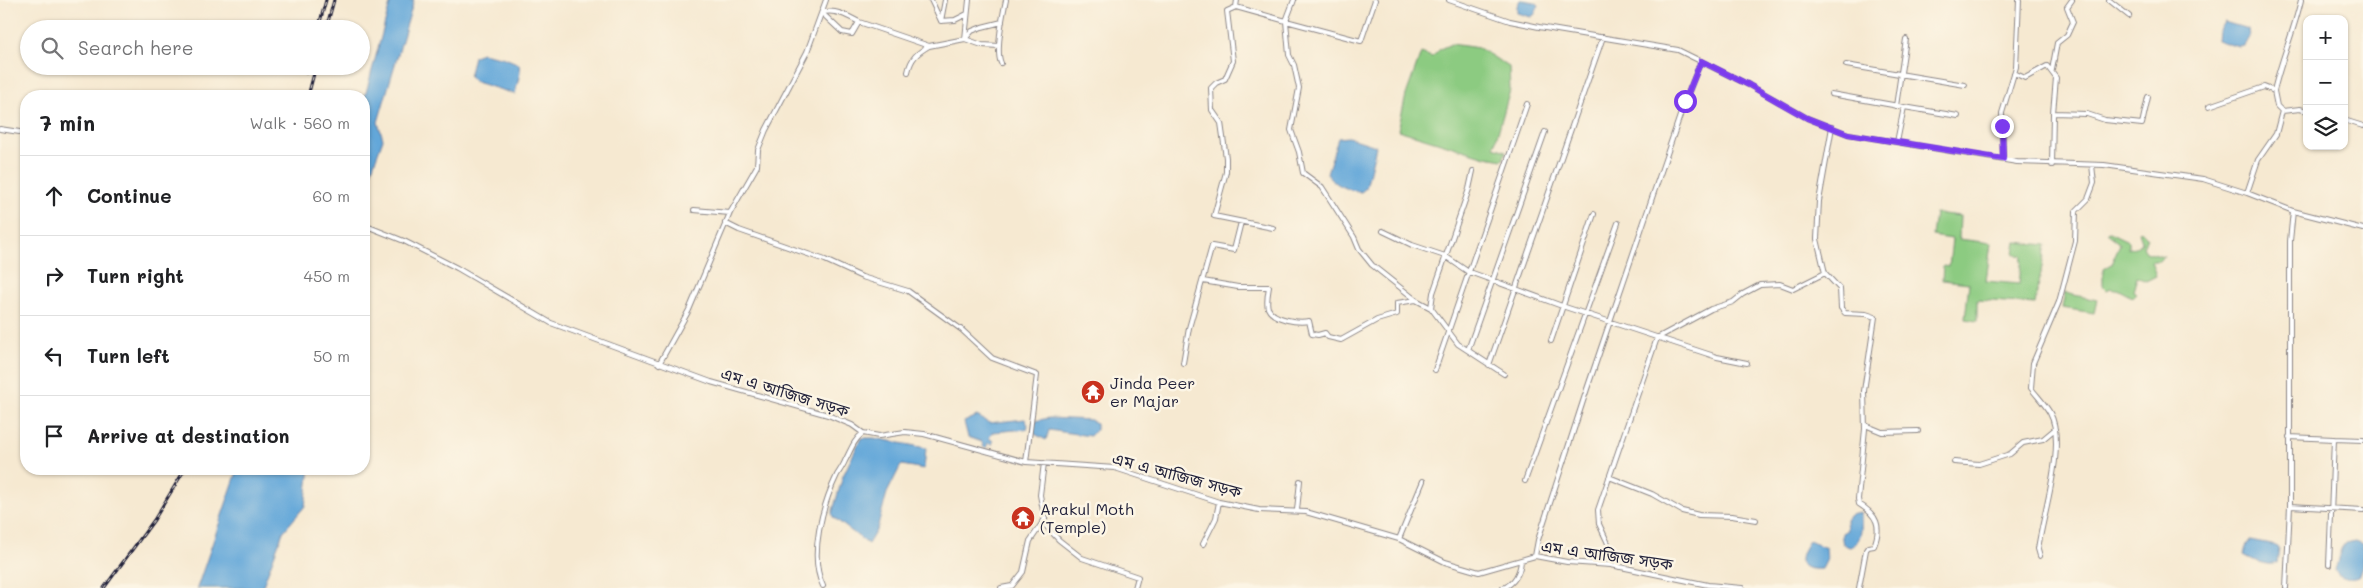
<!DOCTYPE html>
<meta charset="utf-8">
<style>
:root{--surface:#fff;--page:#f6f6f6;--text:#202124;--muted:#757577;--line:#e0e0e0}
body{margin:0;font-family:Mali,"Noto Sans Bengali",sans-serif;background:var(--page);color:var(--text)}
.controls{position:absolute;right:15px;top:15px;display:grid;overflow:hidden;border-radius:10px;box-shadow:0 1px 4px #0004}
.controls button{width:45px;height:45px;display:grid;place-items:center;padding:0;border:0;border-bottom:1px solid var(--line);background:var(--surface);color:var(--text);font:25px sans-serif}
.stop{position:absolute;width:15px;height:15px;margin:-11px;border:4px solid #7c3aed;border-radius:50%;background:#fff}
.stop.end{background:#7c3aed;border-color:#fff;box-shadow:0 1px 5px #0008}
.list{margin:0;padding:0;list-style:none}
h2{display:flex;justify-content:space-between;align-items:center;height:65px;margin:0;padding:0 20px;font-size:21px}
h2 small{font-size:16px;font-weight:400;color:var(--muted)}
.list li{display:grid;grid-template-columns:32px 1fr auto;gap:15px;align-items:center;box-sizing:border-box;height:80px;padding:0 20px;border-top:1px solid var(--line)}
.list b{display:block;font-size:19px;white-space:nowrap}
.list em{font-size:16px;font-style:normal;color:var(--muted)}
.icon{flex:none;width:28px;height:28px;fill:none;stroke:currentColor;stroke-width:2;stroke-linecap:round;stroke-linejoin:round}
.map{position:relative;flex:none;width:2363px;height:588px;overflow:hidden}
.search{position:absolute;background:var(--surface);box-shadow:0 1px 4px #0004;left:20px;top:20px;width:350px;height:55px;display:flex;align-items:center;gap:12px;box-sizing:border-box;padding:0 18px;border-radius:28px;color:var(--muted);font-size:19px}
.panel{position:absolute;background:var(--surface);box-shadow:0 1px 4px #0004;left:20px;top:90px;width:350px;height:385px;border-radius:20px}
.map>svg:first-child{display:block}
.green{fill:#8ccb81;stroke:#57765e}
.water{fill:#64a7d9;stroke:#43648a}
.lines{fill:none;stroke-linecap:round;stroke-linejoin:round}
.street-casing{stroke:#8c8686;stroke-width:6}
.street{stroke:#fff;stroke-width:4}
.rail-casing{stroke:#22223b;stroke-width:3}
.rail{stroke:#fcf5e5;stroke-width:1;stroke-dasharray:4;stroke-linecap:butt}
.route{stroke:#7c3aed;stroke-width:6}
.labels{text-anchor:middle;stroke-width:5;stroke-linejoin:round;paint-order:stroke}
.poi-label{font-size:16px;fill:#22223b;stroke:#fcf5e5;text-anchor:start}
.street-label{font-size:16px;fill:#22223b;stroke:#fcf5e5}
</style>
<div class="map">
<svg width="2363" height="588" viewBox="0 0 2363 588">
<rect width="100%" height="100%" fill="#fcf5e5"/>
<filter id="ink" filterUnits="userSpaceOnUse"><feTurbulence type="fractalNoise" baseFrequency=".02" numOctaves="2"/><feDisplacementMap in="SourceGraphic" scale="10" xChannelSelector="R" yChannelSelector="G"/><feConvolveMatrix kernelMatrix="1 2 1 2 8 2 1 2 1" color-interpolation-filters="sRGB"/></filter>
<filter id="wash" filterUnits="userSpaceOnUse"><feTurbulence type="fractalNoise" baseFrequency=".0096" numOctaves="4" result="noise"/><feDisplacementMap in="SourceGraphic" scale="20" xChannelSelector="R" yChannelSelector="G"/><feGaussianBlur stdDeviation="1.12" result="paint"/><feColorMatrix in="noise" values="0 0 0 0 0 0 0 0 0 0 0 0 0 0 0 0 0 1.4 0 .05"/><feComposite in="paint" operator="in"/></filter>
<g filter="url(#wash)">
<rect width="100%" height="100%" fill="#f6e9d1"/>
<path class="green" d="M1451,44L1479,48L1509,67L1510,90L1494,147L1506,151L1503,160L1486,157L1398,130L1406,95L1421,53L1432,57L1440,49Z
M1935,213L1960,216L1959,239L1991,243L1986,281L2019,284L2022,256L2014,254L2016,242L2046,245L2035,304L1977,300V321L1965,319L1969,283L1942,280L1943,266L1949,267L1952,239L1932,236Z
M2141,231L2147,237L2143,247L2146,252L2164,257L2160,261H2151L2156,276L2146,281L2137,277L2133,291L2136,293L2132,297L2117,289L2113,290L2111,288L2107,290L2103,286V269L2111,264L2120,244L2106,233L2109,232L2128,241V249C2135,246 2139,248 2142,241L2139,232Z
M2065,293L2097,300L2094,313L2062,308Z"/>
<path class="water" d="M391,0H414L378,122L383,139L364,191V100Z
M1520,0L1535,2L1539,5L1535,14L1531,17L1517,13V6Z
M2224,22L2248,29L2249,37L2244,46L2238,47L2217,40L2218,32Z
M482,53L505,58L519,64L520,73L515,94L476,82L469,77L474,56Z
M1348,137L1376,146L1366,188L1361,192C1349,190 1333,185 1327,173L1338,138Z
M977,416L989,423L1025,419L1028,425L1027,429L993,432L989,438L993,441L992,445L988,443L986,448L983,447L982,442L968,437L964,422Z
M1049,418L1091,420L1096,424V430L1090,436L1049,430L1046,440L1033,433L1035,421Z
M861,438H874L926,448L924,469L902,465L900,467L887,493L877,529L868,544L833,517L832,514L843,476Z
M238,469H310L305,506L283,532L262,588H197Z
M1861,513C1861,527 1864,540 1850,547C1841,545 1842,541 1842,533L1847,530L1846,520L1850,515Z
M1809,541L1826,548L1827,559L1822,569C1796,571 1797,558 1809,541Z
M2250,541L2276,546L2279,548L2277,563C2268,567 2252,560 2244,555L2246,547Z
M2356,541L2363,544L2362,566L2358,577C2350,580 2339,579 2335,570L2341,549L2345,543Z"/>
</g>
<g filter="url(#ink)">
<g class="lines">
<g class="street-casing">
<path id="street" d="M931,0L941,21L945,0
M1237,0L1236,7L1227,11L1233,61L1225,79L1216,83L1211,88L1212,110L1221,123L1226,158V172L1214,216L1273,228
M1375,0L1361,41L1286,21L1289,55L1294,65L1299,88L1291,130L1299,152L1303,173L1322,187L1354,237L1359,249L1372,265L1416,300L1431,308L1458,344L1504,374
M1449,0L1510,21L1539,27L1678,50L1749,85L1807,118L1848,134L2017,162L2104,165L2203,179L2247,193L2293,211L2363,229
M2109,0L2129,16
M1236,7L1286,21L1294,0
M941,21L955,20L967,14
M859,22C848,16 833,8 822,13L842,32L852,34L859,22L929,46C917,53 911,58 908,72
M929,46L965,39L969,0
M999,46L982,45L965,39L972,31L982,27L1002,22
M1001,63C995,51 1003,14 1006,0
M1846,65L1965,85
M2052,70L2057,43L2067,35L2073,22L2067,7L2072,0
M2014,73L2025,78L2047,66L2056,78L2053,113L2052,165
M2274,91C2281,60 2294,31 2301,0
M1831,94L1904,107L1897,142
M1896,106L1906,39
M2209,106L2264,87L2274,91L2277,106L2282,111
M1904,107L1958,116
M2053,113L2087,114L2105,120L2142,124L2148,97
M2344,120L2363,126
M1832,127L1819,201L1817,239L1825,273L1840,289L1841,308L1845,313L1866,314L1875,317L1864,391L1865,429L1858,499L1859,504C1877,515 1882,526 1874,546L1868,547L1866,550L1859,588
M0,129L26,133
M2003,159L2002,113L2016,67L2019,0
M2247,193L2258,160L2276,134L2282,111L2300,109L2307,111
M694,210L730,213
M725,223L739,230L825,260L862,277L908,291L962,330L992,358L1037,375L1026,462
M364,225L404,241L457,268L551,323L711,382L828,415L852,425L863,433L879,436L905,432L924,434L1026,462L1115,468L1219,502L1259,510L1306,512L1399,539L1445,562L1479,572L1535,556L1567,562L1611,565L1708,585L1742,588
M1383,231L1412,245L1445,256L1467,271L1562,306L1717,357L1747,363
M1203,281L1238,287H1269C1268,293 1266,302 1268,308C1273,320 1298,323 1309,321L1312,334L1318,335L1325,333L1328,337L1341,340L1377,320L1397,314V303L1416,300
M1431,308L1433,293L1469,189L1473,171
M1551,341L1594,214
M1468,350L1545,132
M1183,363L1189,328L1212,246L1234,250L1241,222
M659,364L689,310L730,213L757,166L758,150L766,130L807,52L826,0
M1489,365L1603,37
M1435,370L1527,104
M1865,425L1882,432L1918,431
M2289,437L2334,439
M1954,462L1979,464L2010,454L2023,443L2043,439L2055,429
M1044,463L1040,495L1046,526L1059,540L1082,558L1138,577L1135,588
M1609,477L1652,494L1682,511L1699,515L1732,516L1756,520
M1525,481L1618,223
M2290,506L2363,510
M1297,510L1300,481
M1399,539L1423,481
M1203,544L1216,518L1219,502
M1535,556L1538,540L1587,389L1685,101L1701,61
M2040,556L2038,549C2043,513 2067,444 2050,413C2045,404 2037,396 2031,388L2033,363L2059,302L2075,241L2076,211L2088,199L2094,183L2092,165
M2329,565L2334,439L2363,440
M1619,567L1599,524L1598,510L1657,338L1711,309L1733,302L1743,294L1760,285L1780,284L1793,289L1825,273
M823,586C808,556 823,504 837,475C840,470 843,466 845,461C851,450 853,441 863,433
M1001,588L1012,586L1023,572L1030,541L1045,519
M1503,588C1514,584 1520,573 1521,561
M2286,588L2290,506V241L2293,211"/>
</g>
<use href="#street" class="street"/>
<g class="rail-casing">
<path id="rail" d="M318,29L326,0
M326,29L334,0
M306,73L308,66
M308,96L316,66
M104,588L154,520L185,469"/>
</g>
<use href="#rail" class="rail"/>
</g>
</g>
<g class="lines" filter="url(#ink)">
<path class="route" d="M1685,101L1701,61L1749,85L1807,118L1848,134L2003,159L2002,126"/>
</g>
<defs>
<g id="temple-disc" transform="scale(1.25)"><circle r="9.5" fill="#c8321e" stroke="#fcf5e5"/><path d="M0-6L5-2H3V0L6.5 2.5H4V6H1.5V3h-3V6H-4V2.5H-6.5L-3 0V-2H-5Z" fill="#fff"/></g>
</defs>
<g fill-rule="evenodd">
<use href="#temple-disc" x="1093" y="392"/>
<use href="#temple-disc" x="1023" y="518"/>
</g>
<g class="labels">
<g class="poi-label">
<text x="1110" y="389">Jinda Peer<tspan x="1110" dy="18">er Majar</tspan></text>
<text x="1040" y="515">Arakul Moth<tspan x="1040" dy="18">(Temple)</tspan></text>
</g>
<g class="street-label">
<text transform="translate(785 392) rotate(17)" y="6">এম এ আজিজ সড়ক</text>
<text transform="translate(1177 475) rotate(15)" y="6">এম এ আজিজ সড়ক</text>
<text transform="translate(1607 555) rotate(8)" y="6">এম এ আজিজ সড়ক</text>
</g>
</g>
</svg>
<div class="controls">
<button>+</button>
<button>−</button>
<button><svg class="icon" aria-label="layers" viewBox="0 0 24 24"><path d="M12 4l9 5-9 5-9-5zM3 14l9 5 9-5"/></svg></button>
</div>
<div class="stop" style="left:1685px;top:101px"></div>
<div class="stop end" style="left:2002px;top:126px"></div>
<div class="search"><svg class="icon" aria-label="search" viewBox="0 0 24 24"><circle cx="10" cy="10" r="6"/><path d="M15 15l6 6"/></svg>Search here</div>
<section class="panel">
<h2>7 min<small>Walk · 560 m</small></h2>
<ul class="list">
<li><svg class="icon" aria-label="ahead" viewBox="0 0 24 24"><path d="M12 20V5M6 11l6-6 6 6"/></svg><div><b>Continue</b></div><em>60 m</em></li>
<li><svg class="icon" aria-label="right" viewBox="0 0 24 24"><path d="M7 20v-9h11M14 6l5 5-5 5"/></svg><div><b>Turn right</b></div><em>450 m</em></li>
<li><svg class="icon" aria-label="left" viewBox="0 0 24 24"><path d="M17 20v-9H6M10 6l-5 5 5 5"/></svg><div><b>Turn left</b></div><em>50 m</em></li>
<li><svg class="icon" aria-label="arrive" viewBox="0 0 24 24"><path d="M6 21V4h12l-3 4 3 4H6"/></svg><div><b>Arrive at destination</b></div></li>
</ul>
</section>
</div>
